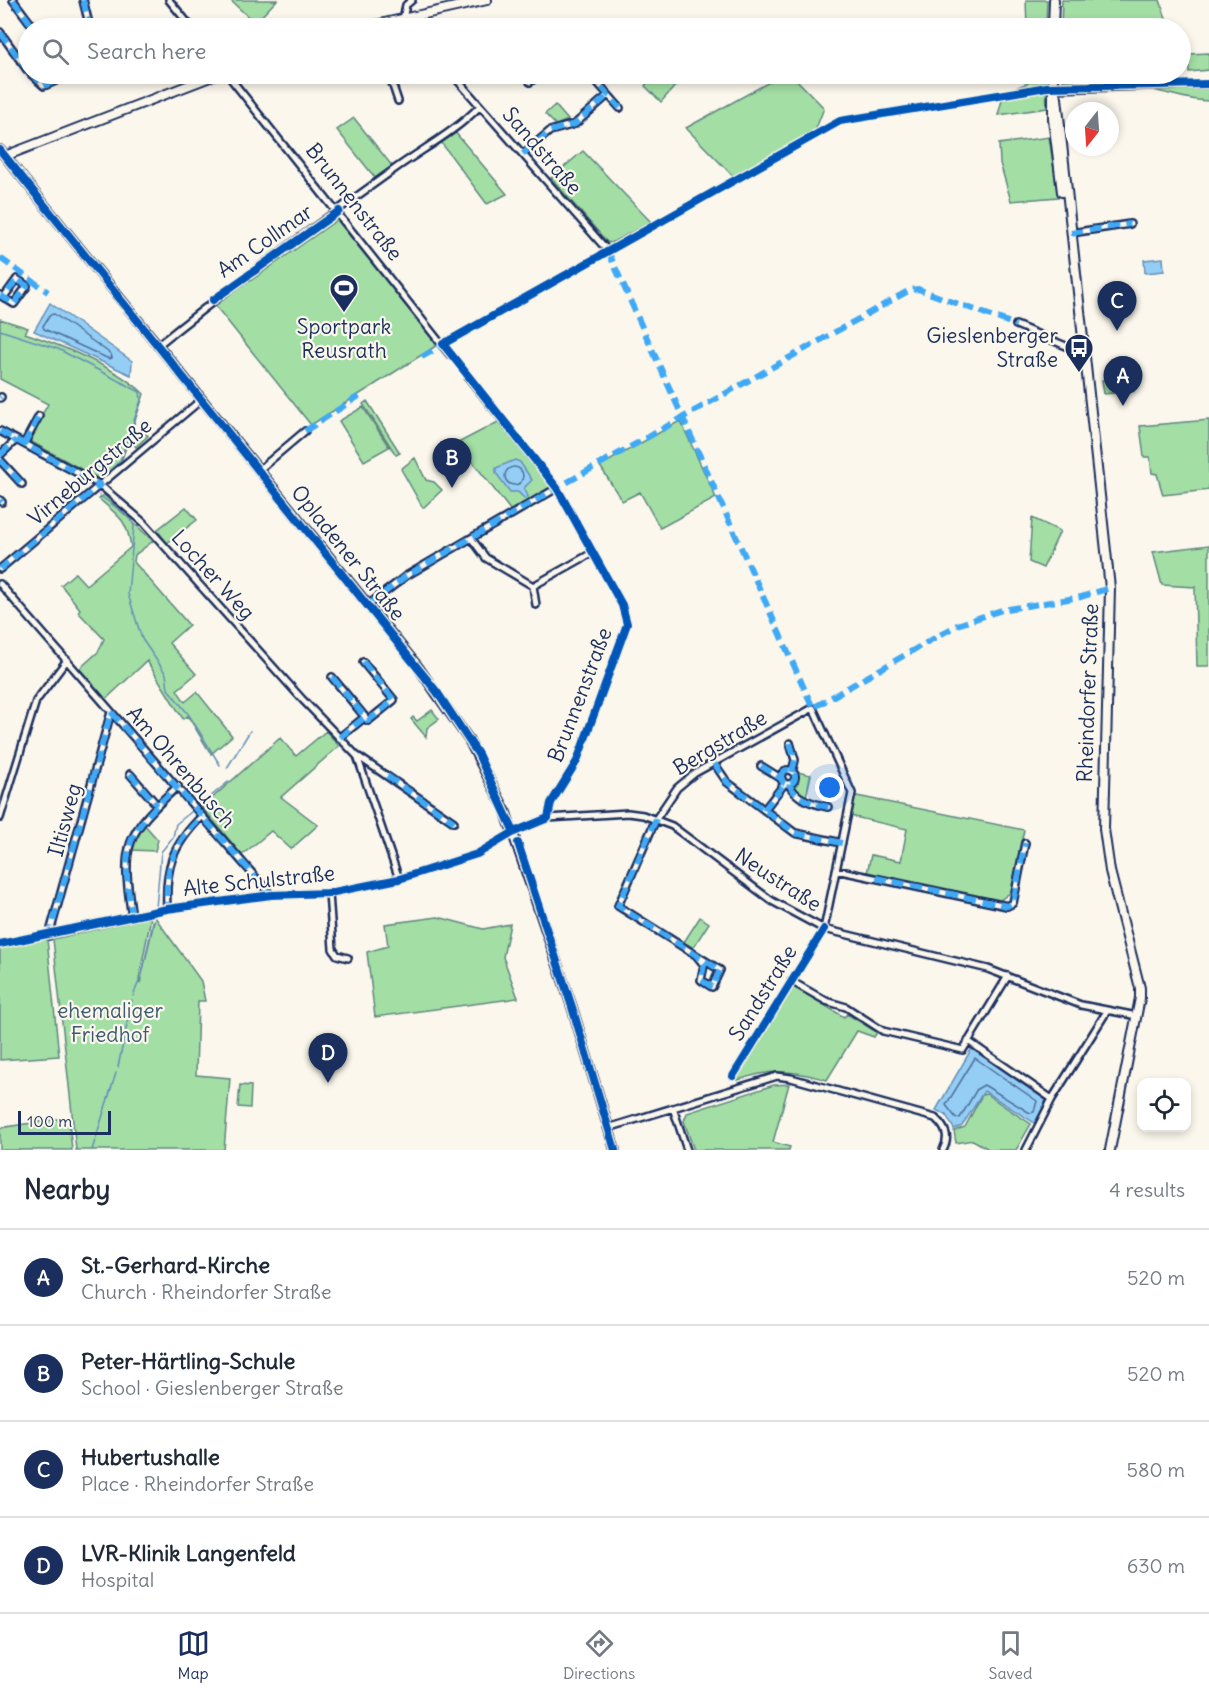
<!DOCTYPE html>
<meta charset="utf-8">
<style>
:root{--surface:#fff;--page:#f2f2f3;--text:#1f2937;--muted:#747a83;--line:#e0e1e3;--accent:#1b2f5e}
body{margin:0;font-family:Delius,sans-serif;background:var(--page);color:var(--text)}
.controls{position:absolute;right:18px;bottom:18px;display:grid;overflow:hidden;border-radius:12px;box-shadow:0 3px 9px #0003}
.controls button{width:54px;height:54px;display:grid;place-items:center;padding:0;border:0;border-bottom:2px solid var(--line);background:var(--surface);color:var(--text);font:30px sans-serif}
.compass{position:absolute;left:1065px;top:102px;width:54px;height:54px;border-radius:50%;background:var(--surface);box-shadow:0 3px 9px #0003;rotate:197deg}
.scale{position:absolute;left:18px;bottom:15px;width:93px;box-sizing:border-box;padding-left:6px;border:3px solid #1b2f5e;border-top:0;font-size:16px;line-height:21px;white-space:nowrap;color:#1b2f5e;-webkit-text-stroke:4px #fbf7ec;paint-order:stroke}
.you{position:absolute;left:830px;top:788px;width:21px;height:21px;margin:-15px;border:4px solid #fff;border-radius:50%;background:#1a73e8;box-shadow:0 0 0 9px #1a73e833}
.badge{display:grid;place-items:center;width:39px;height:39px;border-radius:50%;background:var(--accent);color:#fff;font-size:20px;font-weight:700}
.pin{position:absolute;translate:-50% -50px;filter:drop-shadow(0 2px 3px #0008)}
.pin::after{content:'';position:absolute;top:32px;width:21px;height:18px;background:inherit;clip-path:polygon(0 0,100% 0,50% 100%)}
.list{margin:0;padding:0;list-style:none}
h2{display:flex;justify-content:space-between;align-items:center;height:78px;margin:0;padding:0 24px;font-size:26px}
h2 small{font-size:20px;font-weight:400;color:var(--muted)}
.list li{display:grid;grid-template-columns:39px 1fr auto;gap:18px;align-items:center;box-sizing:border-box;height:96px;padding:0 24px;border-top:2px solid var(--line)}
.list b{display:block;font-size:22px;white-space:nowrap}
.list p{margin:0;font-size:20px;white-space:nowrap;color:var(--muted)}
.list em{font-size:20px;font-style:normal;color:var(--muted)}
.icon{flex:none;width:33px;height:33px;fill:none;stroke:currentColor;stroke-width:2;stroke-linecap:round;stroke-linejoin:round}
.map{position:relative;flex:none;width:1209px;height:1150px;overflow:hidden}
.search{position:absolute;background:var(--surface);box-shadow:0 3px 9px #0003;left:18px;right:18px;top:18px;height:66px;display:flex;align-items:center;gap:15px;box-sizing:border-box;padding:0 21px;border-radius:33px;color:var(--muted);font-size:22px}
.sheet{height:462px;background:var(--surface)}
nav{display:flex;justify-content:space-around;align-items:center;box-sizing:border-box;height:84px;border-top:2px solid var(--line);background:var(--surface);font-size:16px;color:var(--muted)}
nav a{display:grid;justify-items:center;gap:3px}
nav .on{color:var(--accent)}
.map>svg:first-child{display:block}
.green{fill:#a3dea4;stroke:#5f8681;stroke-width:1.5}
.water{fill:#95cef5;stroke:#648eb9;stroke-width:1.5}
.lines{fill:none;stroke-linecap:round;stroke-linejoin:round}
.shore{stroke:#4c6f9a;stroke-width:1.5}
.stream{stroke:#648eb9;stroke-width:1.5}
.street-casing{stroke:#1b2f5e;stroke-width:10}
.secondary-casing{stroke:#1b2f5e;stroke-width:12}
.street{stroke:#fbf7ec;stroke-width:5}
.secondary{stroke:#fbf7ec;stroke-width:8}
.quiet{stroke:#3fa9f5;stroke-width:6;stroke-dasharray:12 6;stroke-linecap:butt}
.cycleway-casing{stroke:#fbf7ec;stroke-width:11}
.cycleway{stroke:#0057b8;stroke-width:8}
.labels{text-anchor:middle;stroke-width:4.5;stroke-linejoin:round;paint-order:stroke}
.street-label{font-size:21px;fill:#1b2f5e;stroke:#fbf7ec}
.poi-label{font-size:21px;fill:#1b2f5e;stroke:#fbf7ec}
.park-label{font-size:21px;fill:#3d5b70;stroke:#fbf7ec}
</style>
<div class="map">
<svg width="1209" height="1150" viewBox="0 0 1209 1150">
<rect width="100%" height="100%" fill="#fbf7ec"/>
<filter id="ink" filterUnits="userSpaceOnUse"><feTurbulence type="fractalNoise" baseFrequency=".0167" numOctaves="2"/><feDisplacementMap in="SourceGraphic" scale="12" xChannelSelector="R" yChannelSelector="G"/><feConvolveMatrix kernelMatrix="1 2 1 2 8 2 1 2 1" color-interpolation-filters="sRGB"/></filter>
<g filter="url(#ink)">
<path class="green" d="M230,0H277L255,23Z
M1026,0H1047L1046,28H1027Z
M1062,0H1160L1169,28H1061Z
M1209,53V70L1189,72L1188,54Z
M1181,70L1182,75L1063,80V74H1180Z
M633,74H686L661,102L645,86L649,80L640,81Z
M784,74H791L824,108L815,131L733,176L686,128Z
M1028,74H1045L1047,108L998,115L1004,92L1028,83Z
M1209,89V101C1190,101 1172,94 1153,90Z
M555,105L568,120L556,125L545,114Z
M354,118L393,167L376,179L337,130Z
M454,131L507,194L487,204L440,141Z
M1049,137L1058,197L1011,201L1000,163L999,144Z
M583,151L651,222L611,243L607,242L551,178Z
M337,220L439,344L311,425L213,303L250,281Z
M0,319L28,328L25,333C60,345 118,368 144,394L121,462L101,480L28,440L48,404L0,379Z
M1132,376L1134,391L1104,394L1102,380Z
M367,401L400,453L396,455L363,404Z
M363,407L389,447L364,461L339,421Z
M1209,420V490L1163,495L1157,474L1152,473L1150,457H1144L1140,426Z
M500,421L550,485V489L511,511L458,443Z
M678,422H681L716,498L660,528L640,492L622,501L600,466Z
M143,430L148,436L136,447L131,441Z
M415,458L426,480L434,482L442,490L423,508L401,469Z
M104,495L153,541L135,555L134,562L189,625L169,643L196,674L177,690L185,702L197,692L232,736L211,754L188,716L183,719L147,661L106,699L79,669L98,652L104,639L78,612L80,609L61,585L75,573L86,585L131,547C127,520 119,516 99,499Z
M186,507L197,520L167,543L157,530Z
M1032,518L1060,531L1043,568L1029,562Z
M1209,545V666H1197L1195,587L1162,585L1153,552Z
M432,710L439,719L427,728L426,737L411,719L413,717L417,721Z
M326,731L339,746L281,797L318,825L291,849L271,831L242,855L202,807L280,738L296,756Z
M797,772L811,775L806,797L794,788L798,779Z
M857,796L1024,830L1011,892L999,901L867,873L871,855L901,861L907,829L850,816L853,799Z
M143,823L158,840L155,851L131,850Z
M151,917L139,979L140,983L155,917L201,981L205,1001H198L196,1075L230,1078L224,1150H76L53,939Z
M438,917L483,929L510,924L503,957L518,998L375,1017L367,952L388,946L385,924Z
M700,917L709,923L693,948L684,942Z
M47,939L59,1056L0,1060V948Z
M793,986L844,1017L847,1014L877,1032L874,1037L857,1031L827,1080C791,1070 775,1068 738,1080L736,1079Z
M789,1084L773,1142L790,1147L789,1150H694L684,1121L687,1113L774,1085Z
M240,1085L251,1086L250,1108L238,1107Z
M986,1094L1031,1124L1016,1150H990L973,1140L956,1143L954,1131L965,1127L982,1095Z
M63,1118L69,1121L72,1150H0V1128Z"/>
<path class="water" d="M1163,258L1164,271L1145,273L1144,260Z
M50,303L132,361L131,375L34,331Z
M515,460L520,462L532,480L524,488L528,496L525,499L518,492H510L496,473V468Z
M972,1048L1046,1100L1036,1124L984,1091L962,1126L954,1129L946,1115L936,1110Z"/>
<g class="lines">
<path class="shore" d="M54,314L111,354L112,358L109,359L44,329L43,326L50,315Z
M505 476a9 9 0 1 1 18 0a9 9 0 1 1-18 0Z
M975,1058L1037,1101L1034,1112L1030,1113L984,1085L977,1089L960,1118H956L946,1105Z"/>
<path class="stream" d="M0,330L58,349L140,392L141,400L120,461L98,481
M99,495L132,519L134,526L128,594L142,639L166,674L168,689L189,715L220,765
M227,768L250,731
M198,807L228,782
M156,908L161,852L173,837L176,824L191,812
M133,996L142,974L153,921
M118,1067L132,1000
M92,1150L116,1073"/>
<g class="street-casing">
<path id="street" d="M13,0L34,28
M83,0L90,28
M169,0L192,28
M412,28L403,19L406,5L412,0
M0,32L28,71
M31,74L44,86L72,74
M227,74L450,355
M389,74L398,101
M452,74L608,251
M590,74L620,108
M530,82L540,74
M1053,89L1209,84
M523,154L550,131L575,124L608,95
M1071,233L1130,224
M0,295L14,304L27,286L17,279L4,297
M1016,325L1085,354
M157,346C233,284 313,228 392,171C422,149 454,133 480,106
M468,377L557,488L622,605L627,624L577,761L551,803L548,818
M0,398L1,397
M0,431L100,485L143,522L302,699L357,756L399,879
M24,444L39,416
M0,455L16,440
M0,460L22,484
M259,470L305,431
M0,500L2,502
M471,538L486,558L533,586L536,605
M0,569L201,400
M0,584L271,895
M533,586L592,553
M368,605L406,576L557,488
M363,662L394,700L368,721L365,717
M332,677L365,717L339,738
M790,743L795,760L792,772
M359,757L454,822
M714,763L727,782L795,833L842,843
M761,766L782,779
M781 777a7 7 0 1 1 14 0a7 7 0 1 1-14 0Z
M130,774L157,805
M789,784C795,799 814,804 828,807
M764,810L785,783
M0,818L36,701L67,660
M836,870L1007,906L1013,903L1025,843
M329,893L333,949L337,955L348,958
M167,909C165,867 172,846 202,816
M132,917C121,845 124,835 178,786
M49,936L111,712
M0,944L167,909L271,895L329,893L399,879L477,854L514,832L548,818L628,813L643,815L672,826L772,901L824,929L988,969L1081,1005L1137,1016
M696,955L720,970L712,987L701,980L704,965L696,955L618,906L656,819L677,788L695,773L813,708L852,793L824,929L733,1076
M791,981L826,1001L846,1007L883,1031L963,1050L1008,976
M968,1041L1052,1099
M673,1108L687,1150
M608,1128L777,1076L791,1078L935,1118C946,1128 950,1137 943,1150
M1026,1150L1052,1099L1107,1011"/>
</g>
<g class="secondary-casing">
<path id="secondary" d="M362,28L487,0
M1053,28L1054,0
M1053,74V119L1062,192
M1053,89L1057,98L1110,588L1104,829L1110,871L1140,988V998L1110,1150
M0,150L418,667L469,740L505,810L572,1007L615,1150
M5,156L218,74"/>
</g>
<use href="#street" class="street"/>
<use href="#secondary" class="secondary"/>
<path class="quiet" d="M13,0L34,28
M83,0L90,28
M0,32L28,71
M31,74L44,86L72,74
M590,74L620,108
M530,82L540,74
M523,154L550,131L575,124L608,95
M1071,233L1130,224
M608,251L813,708L957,625L1002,610L1081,597L1110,588
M0,258L48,292
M0,295L14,304L27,286L17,279L4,297
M422,357L446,343
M0,398L1,397
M0,431L100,485L0,569
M305,431L359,396
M24,444L39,416
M0,455L16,440
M0,460L22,484
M0,500L2,502
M368,605L406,576L557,488L910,290L918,289L1016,325
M363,662L394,700L368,721L365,717
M332,677L365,717L339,738
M111,712L271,895
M790,743L795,760L792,772
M714,763L727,782L795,833L842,843
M761,766L782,779
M781 777a7 7 0 1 1 14 0a7 7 0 1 1-14 0Z
M130,774L157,805
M387,776L454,822
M789,784C795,799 814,804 828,807
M764,810L785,783
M656,819L618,906L696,955L704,965L701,980L712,987L720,970L696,955
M876,878L1007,906L1013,903L1025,843
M162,910L167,909C165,867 172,846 202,816
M132,917C121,845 124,835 178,786
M51,935L49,936L111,712"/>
<g class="cycleway-casing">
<path id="cycleway" d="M0,150L437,692L478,754L514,832
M213,300L339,211
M518,843L572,1007L615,1150
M0,944L167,909L271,895L329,893L399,879L477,854L514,832L548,818L551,803L577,761L627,624L622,605L557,488L443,344L840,121L1047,87L1209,84
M733,1076L824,929"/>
</g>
<use href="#cycleway" class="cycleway"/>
</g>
</g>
<defs>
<g id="stadium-pin" transform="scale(1.5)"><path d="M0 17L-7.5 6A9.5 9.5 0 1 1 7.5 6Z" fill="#1b2f5e" stroke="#fbf7ec"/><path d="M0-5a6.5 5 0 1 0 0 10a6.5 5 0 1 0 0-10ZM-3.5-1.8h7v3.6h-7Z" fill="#fff"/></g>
<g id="bus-pin" transform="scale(1.5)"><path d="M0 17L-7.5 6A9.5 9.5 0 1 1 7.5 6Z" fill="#1b2f5e" stroke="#fbf7ec"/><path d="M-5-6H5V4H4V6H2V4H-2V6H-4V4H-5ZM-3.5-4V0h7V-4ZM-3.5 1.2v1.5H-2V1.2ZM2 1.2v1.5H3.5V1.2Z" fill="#fff"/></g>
</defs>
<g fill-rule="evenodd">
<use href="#stadium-pin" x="344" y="288"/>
<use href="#bus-pin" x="1079" y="348"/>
</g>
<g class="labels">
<g class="street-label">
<text transform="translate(542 151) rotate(49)" y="7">Sandstraße</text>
<text transform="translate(354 202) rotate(52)" y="7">Brunnenstraße</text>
<text transform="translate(265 241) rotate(-35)" y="7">Am Collmar</text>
<text transform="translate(90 472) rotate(-40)" y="7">Virneburgstraße</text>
<text transform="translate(348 553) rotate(51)" y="7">Opladener Straße</text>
<text transform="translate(213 575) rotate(48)" y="7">Locher Weg</text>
<text transform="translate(1088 693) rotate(-88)" y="7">Rheindorfer Straße</text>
<text transform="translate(580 695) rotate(-69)" y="7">Brunnenstraße</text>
<text transform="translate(720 743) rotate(-31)" y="7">Bergstraße</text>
<text transform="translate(181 767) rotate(49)" y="7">Am Ohrenbusch</text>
<text transform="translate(65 820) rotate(-75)" y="7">Iltisweg</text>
<text transform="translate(778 880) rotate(33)" y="7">Neustraße</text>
<text transform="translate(259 881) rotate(-6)" y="7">Alte Schulstraße</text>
<text transform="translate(763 993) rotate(-58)" y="7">Sandstraße</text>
</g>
<g class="poi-label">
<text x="344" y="334">Sportpark<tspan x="344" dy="24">Reusrath</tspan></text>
<text x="1058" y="343" text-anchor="end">Gieslenberger<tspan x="1058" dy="24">Straße</tspan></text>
</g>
<g class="park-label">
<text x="110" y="1018">ehemaliger<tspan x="110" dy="24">Friedhof</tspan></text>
</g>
</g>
</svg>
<div class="controls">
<button><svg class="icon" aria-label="locate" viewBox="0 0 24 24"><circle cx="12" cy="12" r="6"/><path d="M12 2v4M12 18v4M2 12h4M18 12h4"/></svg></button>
</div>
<svg class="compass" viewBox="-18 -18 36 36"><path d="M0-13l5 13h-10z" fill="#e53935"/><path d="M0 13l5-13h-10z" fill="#747a83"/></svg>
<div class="scale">100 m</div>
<div class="you"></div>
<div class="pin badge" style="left:1123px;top:406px">A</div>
<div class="pin badge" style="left:452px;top:488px">B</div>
<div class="pin badge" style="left:1117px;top:331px">C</div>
<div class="pin badge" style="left:328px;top:1083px">D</div>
<div class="search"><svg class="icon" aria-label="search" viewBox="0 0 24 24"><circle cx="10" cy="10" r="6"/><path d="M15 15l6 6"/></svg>Search here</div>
</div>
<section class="sheet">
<h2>Nearby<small>4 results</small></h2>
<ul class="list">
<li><span class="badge">A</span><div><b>St.-Gerhard-Kirche</b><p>Church · Rheindorfer Straße</p></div><em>520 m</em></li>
<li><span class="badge">B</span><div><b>Peter-Härtling-Schule</b><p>School · Gieslenberger Straße</p></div><em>520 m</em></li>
<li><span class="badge">C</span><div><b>Hubertushalle</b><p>Place · Rheindorfer Straße</p></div><em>580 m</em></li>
<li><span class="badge">D</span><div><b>LVR-Klinik Langenfeld</b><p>Hospital</p></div><em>630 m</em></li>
</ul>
</section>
<nav>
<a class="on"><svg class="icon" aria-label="map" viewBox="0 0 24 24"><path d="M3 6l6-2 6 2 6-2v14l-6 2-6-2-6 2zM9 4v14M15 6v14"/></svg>Map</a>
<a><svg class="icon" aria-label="directions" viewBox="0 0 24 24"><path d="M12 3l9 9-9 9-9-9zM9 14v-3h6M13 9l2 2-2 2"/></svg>Directions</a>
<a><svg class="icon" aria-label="saved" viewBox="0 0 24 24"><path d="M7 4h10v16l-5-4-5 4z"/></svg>Saved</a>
</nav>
